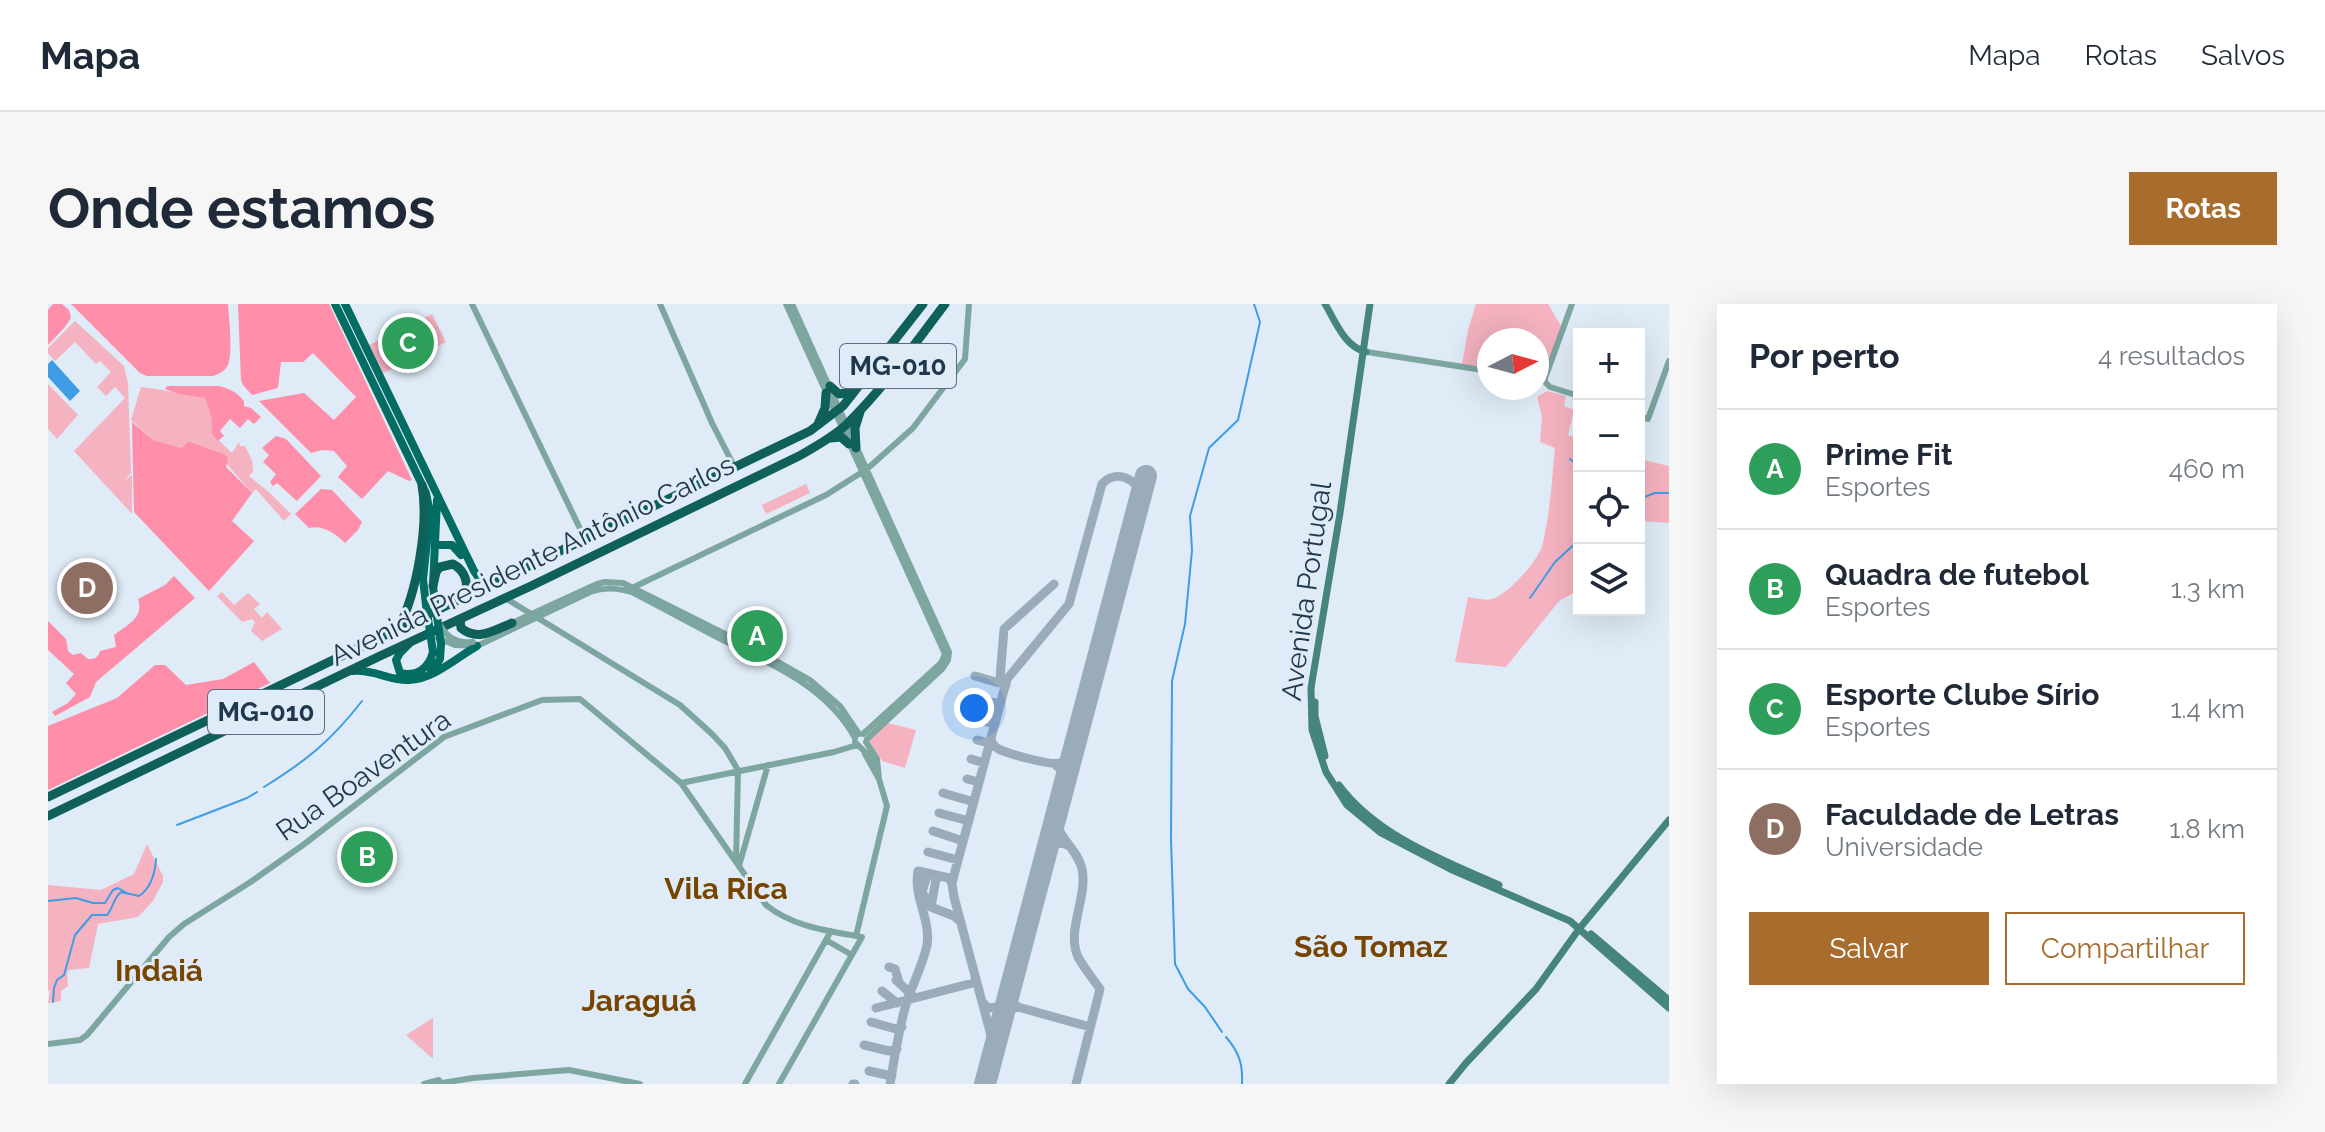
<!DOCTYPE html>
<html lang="pt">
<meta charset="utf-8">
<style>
:root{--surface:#fff;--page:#f6f6f7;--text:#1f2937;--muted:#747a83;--line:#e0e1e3;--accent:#a86d2d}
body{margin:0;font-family:Raleway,sans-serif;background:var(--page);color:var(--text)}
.controls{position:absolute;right:24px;top:24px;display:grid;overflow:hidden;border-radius:0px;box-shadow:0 8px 32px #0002}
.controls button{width:72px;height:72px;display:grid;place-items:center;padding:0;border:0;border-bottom:2px solid var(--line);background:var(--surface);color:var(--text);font:40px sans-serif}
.compass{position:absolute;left:1429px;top:24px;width:72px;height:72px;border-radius:50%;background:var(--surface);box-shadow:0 8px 32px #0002;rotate:84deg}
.you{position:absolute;left:926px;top:404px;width:28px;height:28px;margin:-20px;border:6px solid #fff;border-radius:50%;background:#1a73e8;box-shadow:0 0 0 12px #1a73e833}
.badge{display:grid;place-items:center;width:52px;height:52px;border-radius:50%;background:var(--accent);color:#fff;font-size:26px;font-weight:700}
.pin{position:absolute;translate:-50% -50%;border:4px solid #fff;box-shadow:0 2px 8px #0006}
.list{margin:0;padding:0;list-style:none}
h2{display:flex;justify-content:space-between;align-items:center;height:104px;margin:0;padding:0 32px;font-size:34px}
h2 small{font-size:26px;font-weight:400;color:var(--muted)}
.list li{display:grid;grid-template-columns:52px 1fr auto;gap:24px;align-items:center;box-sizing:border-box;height:120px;padding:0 32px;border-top:2px solid var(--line)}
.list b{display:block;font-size:30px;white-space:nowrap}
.list p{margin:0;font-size:26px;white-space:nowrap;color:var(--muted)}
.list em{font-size:26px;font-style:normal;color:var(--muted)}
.actions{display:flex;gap:16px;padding:24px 32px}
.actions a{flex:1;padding:18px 0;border:2px solid var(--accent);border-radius:0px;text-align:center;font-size:28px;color:var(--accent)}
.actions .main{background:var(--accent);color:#fff}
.icon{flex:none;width:44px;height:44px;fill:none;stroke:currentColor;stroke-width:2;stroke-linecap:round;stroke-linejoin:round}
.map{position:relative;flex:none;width:1621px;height:780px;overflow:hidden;border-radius:0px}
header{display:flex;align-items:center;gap:48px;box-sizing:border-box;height:112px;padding:0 40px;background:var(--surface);border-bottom:2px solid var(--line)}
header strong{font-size:38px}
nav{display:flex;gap:44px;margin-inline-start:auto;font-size:28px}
.intro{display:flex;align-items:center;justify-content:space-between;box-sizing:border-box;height:192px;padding:0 48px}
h1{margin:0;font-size:56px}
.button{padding:20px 36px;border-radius:0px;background:var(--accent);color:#fff;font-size:28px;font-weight:700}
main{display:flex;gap:48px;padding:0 48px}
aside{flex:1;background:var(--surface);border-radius:0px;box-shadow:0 8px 32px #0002}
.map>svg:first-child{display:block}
.green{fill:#f5b2c0}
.forest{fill:#fe8ea9}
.water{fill:#3e9de4}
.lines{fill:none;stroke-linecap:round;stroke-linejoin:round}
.stream{stroke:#3e9de4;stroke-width:2}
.taxiway{stroke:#9aabba;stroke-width:9}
.runway{stroke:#9aabba;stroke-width:22}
.tertiary{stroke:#7ea6a0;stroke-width:6}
.secondary{stroke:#45857d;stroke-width:7}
.primary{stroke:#036d64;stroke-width:8}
.trunk{stroke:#0e6058;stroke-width:9}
.tertiary-bridge{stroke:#7ea6a0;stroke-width:6}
.primary-bridge{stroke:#036d64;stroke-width:8}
.labels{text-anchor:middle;stroke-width:6;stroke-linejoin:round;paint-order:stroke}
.shield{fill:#dfebf6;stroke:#596e80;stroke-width:2}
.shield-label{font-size:26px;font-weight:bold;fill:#1f384e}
.street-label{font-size:28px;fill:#1f384e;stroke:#dfebf6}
.neighbourhood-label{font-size:30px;font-weight:bold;fill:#774500;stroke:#dfebf6}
</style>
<header>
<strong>Mapa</strong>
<nav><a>Mapa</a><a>Rotas</a><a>Salvos</a></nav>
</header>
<div class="intro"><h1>Onde estamos</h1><a class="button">Rotas</a></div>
<main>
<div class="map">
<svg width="1621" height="780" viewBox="0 0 1621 780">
<rect width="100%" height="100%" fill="#dfebf6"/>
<path class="green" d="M1428,0H1500L1513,22L1497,70L1489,69V36H1441V63L1414,60L1420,26Z
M384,10L398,38L335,69L321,41Z
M27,17L76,62L80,79L83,169L77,176L84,171V210L26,147L77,94L67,83L58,92L49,83L63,68L52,57L48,60L27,38L7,57L0,49V44Z
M0,80L30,111L9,135L0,125Z
M93,83C115,85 135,91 157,94L164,116V130L184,149L191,138L192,142H197L204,156L205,168L201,172L222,189L243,210L236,217L208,185L204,189L178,159L176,150L140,137L134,144L105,136L83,116Z
M1499,87L1518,92L1516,102L1526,106L1520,131L1531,135V286L1511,297L1458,363L1407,358L1420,293C1427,294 1437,297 1444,295C1459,291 1490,257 1494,242C1502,211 1504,176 1507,144L1492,138L1494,113L1489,93Z
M1591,155L1621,162V219L1594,217L1591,233Z
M758,180L762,189L718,210L714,201Z
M174,288L186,301L200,289L212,300L206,305L214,314L219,308L234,325L214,337L203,327L207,318L204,315L194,318L169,292Z
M836,418L868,426L857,464L834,457L821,437Z
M99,540L115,572V578L105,597L90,613L50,620L41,664L21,666L19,669L20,682L13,687V697L0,699L2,687L0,686V581L53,586L86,570Z
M385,714V755L358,731Z"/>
<path class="forest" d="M5,0H14L21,6L23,14L16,24L0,41V6Z
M23,0H180C181,15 185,47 180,61C177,67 171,70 165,72H99L92,69Z
M190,0H281L364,176L361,177L340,167L314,195L290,173L299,162L286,147L274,146L263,149L211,97L256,89L286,116L308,93L265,49L255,58H233L230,84L204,91L195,81L193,76Z
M119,82H171C182,85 189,88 196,97V102L203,104L213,113L206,120L200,115L192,124L182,115L172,127L176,132L170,137L164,130V116L157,94L130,90L117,85Z
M84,118L105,136L134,144L140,137L176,150L180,154L178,163L204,189L184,217L206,237L161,287L86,208Z
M228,132L238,135L273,172L249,197L229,179L225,182L222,178L228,170L215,158L221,151L214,144Z
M273,185L284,186L314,218L310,226L297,239C287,229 274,221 261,224L247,210Z
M126,272L147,294L48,378L42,393L7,412L4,408L20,399L28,390L18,379L26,370L0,346V317L18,335L20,347L25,351L33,349L40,355C47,355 50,354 52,347L68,343L66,331C80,320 96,314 90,295L117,281Z
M206,358L222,379L0,486V422L69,394L107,361H117L138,381L175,375Z"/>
<path class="water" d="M4,56L32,87L22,97L0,73V60Z"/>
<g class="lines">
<path class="stream" d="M1522,155L1531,162
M1591,195L1607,189H1621
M1482,294L1507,258L1531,236
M216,483C258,457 283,437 314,397
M129,521L199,494L209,488
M0,597L28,594L45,599H57L65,586L70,584L77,588
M5,698L6,684L9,676L16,671L27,631L44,611H59C65,604 65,595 73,588L91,592C103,584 107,570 108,555
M1174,728L1157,703L1140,685L1127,660L1123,535L1124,377L1137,320L1144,246L1142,212L1161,144L1190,116L1212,18L1206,0
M1178,733C1191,748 1195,760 1194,780"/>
<path class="taxiway" d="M927,372L958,381
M959,375L952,374L956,325L1006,280
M922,393L952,400
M915,412L947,420
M943,433C944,438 944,441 949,444C956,449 1004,462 1012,459C1017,458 1020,455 1024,452
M929,436L941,439
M923,455L936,459
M1007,460L1015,468L1018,477
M919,475L931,478
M895,489L926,498
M891,509L921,517
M1008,515C1010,534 1030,546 1034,565C1040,593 1018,626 1030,653C1036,664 1045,675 1052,685L1028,780
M885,527L915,537
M880,548L910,556
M999,548C1005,540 1012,536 1021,542
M880,569L874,588L883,603L906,612L913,618
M883,603L888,575L893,572
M841,663L847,665L851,678
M848,676L866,693
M834,687L849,699
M962,688L964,698L970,703L1042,723
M935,699L940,704L951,703L960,695
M828,704L925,679L928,675
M955,714L959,707L970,703
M823,718L848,725L854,723
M816,741L841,747L849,745
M946,749L944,735L906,593L904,580L906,571L959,375L1021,300L1054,180C1067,165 1091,174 1092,194
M821,767L844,772
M805,780H807
M842,780C847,752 851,721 860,694C867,676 875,659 879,641C883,615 865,593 870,567L901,574L904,580"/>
<path class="runway" d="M937,780L1098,172"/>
<path class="tertiary" d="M424,0L537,235
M612,0L664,119L687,164
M738,0L897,350L893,359L815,430
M744,0L901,348L900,356L895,364L819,435
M1319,48L1441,67
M1497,74L1524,0
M1497,74V78L1502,83L1531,92
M1591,112L1600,115L1621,57
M586,283L778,191L819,165L865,124L917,55L921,0
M457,294L632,401L664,430L677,444L690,466L688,558
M464,319L549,280L557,278L575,279L707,345L762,376L792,402L811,430
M390,334L407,341L429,342L542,288C557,283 569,284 584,288C613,303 642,319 671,334C722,360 778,381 807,434
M807,438L829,460
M818,438L829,455L831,475
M633,479L786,448L809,441
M691,562L720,461
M808,632L839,502L831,475L817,450
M778,636L804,651
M0,740L32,736L39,731L121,633L136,620L201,579L255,541L396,433L494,396L532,395L633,479L718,601C745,623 781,627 814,633L731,780
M376,780L391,776
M388,780L425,774L521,766L592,780
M697,780L783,627"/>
<path class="secondary" d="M1277,0C1288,18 1296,42 1318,48
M1322,0L1292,209L1263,384L1264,426L1278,468L1299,501L1333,529L1402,565L1522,617L1621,704
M1267,398V412L1277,452
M1291,481C1329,532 1395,556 1451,581
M1543,630L1621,696
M1401,780L1418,759L1488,685L1531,625L1621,516"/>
<path class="primary" d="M287,0L378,189L382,209L375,275L378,301
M297,0L426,267L435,280L442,281
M391,241H404L413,251
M387,299L385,282L389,196
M361,340L352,349L348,356L352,369C369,373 381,364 385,348
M305,367C326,365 342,377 361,376C386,375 408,354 429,342
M383,368L392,355L393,340"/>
<path class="trunk" d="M782,82L791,90L805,88
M770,120L777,104L778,89
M783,134L793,133L801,140
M808,144L807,124L812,108
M385,282L388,268L392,263L405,260C418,267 423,283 413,295
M412,315L413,324C430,338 446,326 464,319
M350,325C369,289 381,221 374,181
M0,493L762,127L795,102L875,0
M0,512L332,352L483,282L751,152C767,143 785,133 798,121C836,84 865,42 897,0"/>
<path class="tertiary-bridge" d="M392,321C399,334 410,340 425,338"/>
<path class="primary-bridge" d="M387,299L393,340
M378,301L385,348"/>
</g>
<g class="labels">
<g class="shield">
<rect x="792" y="40" width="116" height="44" rx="6"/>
<rect x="160" y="386" width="116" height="44" rx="6"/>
</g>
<g class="shield-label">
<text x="850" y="71">MG-010</text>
<text x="218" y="417">MG-010</text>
</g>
<g class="street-label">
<text transform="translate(484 256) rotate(-26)" y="10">Avenida Presidente Antônio Carlos</text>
<text transform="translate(1258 287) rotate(-82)" y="10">Avenida Portugal</text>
<text transform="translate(315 471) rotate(-35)" y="10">Rua Boaventura</text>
</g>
<g class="neighbourhood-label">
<text x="678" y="595">Vila Rica</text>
<text x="1323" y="653">São Tomaz</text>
<text x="111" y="677">Indaiá</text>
<text x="591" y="707">Jaraguá</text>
</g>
</g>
</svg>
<div class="controls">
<button>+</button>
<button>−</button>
<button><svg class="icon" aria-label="locate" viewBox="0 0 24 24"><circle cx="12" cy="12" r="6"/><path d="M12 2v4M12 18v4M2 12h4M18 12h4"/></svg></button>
<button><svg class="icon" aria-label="layers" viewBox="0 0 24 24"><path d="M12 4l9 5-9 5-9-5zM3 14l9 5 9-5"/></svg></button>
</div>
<svg class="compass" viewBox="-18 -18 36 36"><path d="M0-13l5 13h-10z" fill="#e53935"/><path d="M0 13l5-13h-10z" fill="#747a83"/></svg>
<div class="you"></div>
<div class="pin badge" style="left:709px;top:332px;background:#2e9e5b">A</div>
<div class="pin badge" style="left:319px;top:553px;background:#2e9e5b">B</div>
<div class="pin badge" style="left:360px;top:39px;background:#2e9e5b">C</div>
<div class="pin badge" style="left:39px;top:284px;background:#8d6e63">D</div>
</div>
<aside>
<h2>Por perto<small>4 resultados</small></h2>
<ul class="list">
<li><span class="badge" style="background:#2e9e5b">A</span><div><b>Prime Fit</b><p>Esportes</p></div><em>460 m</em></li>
<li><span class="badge" style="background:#2e9e5b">B</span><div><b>Quadra de futebol</b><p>Esportes</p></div><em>1.3 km</em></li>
<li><span class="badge" style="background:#2e9e5b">C</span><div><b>Esporte Clube Sírio</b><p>Esportes</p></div><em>1.4 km</em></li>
<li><span class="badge" style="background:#8d6e63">D</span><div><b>Faculdade de Letras</b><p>Universidade</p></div><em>1.8 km</em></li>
</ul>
<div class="actions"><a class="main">Salvar</a><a>Compartilhar</a></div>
</aside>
</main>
